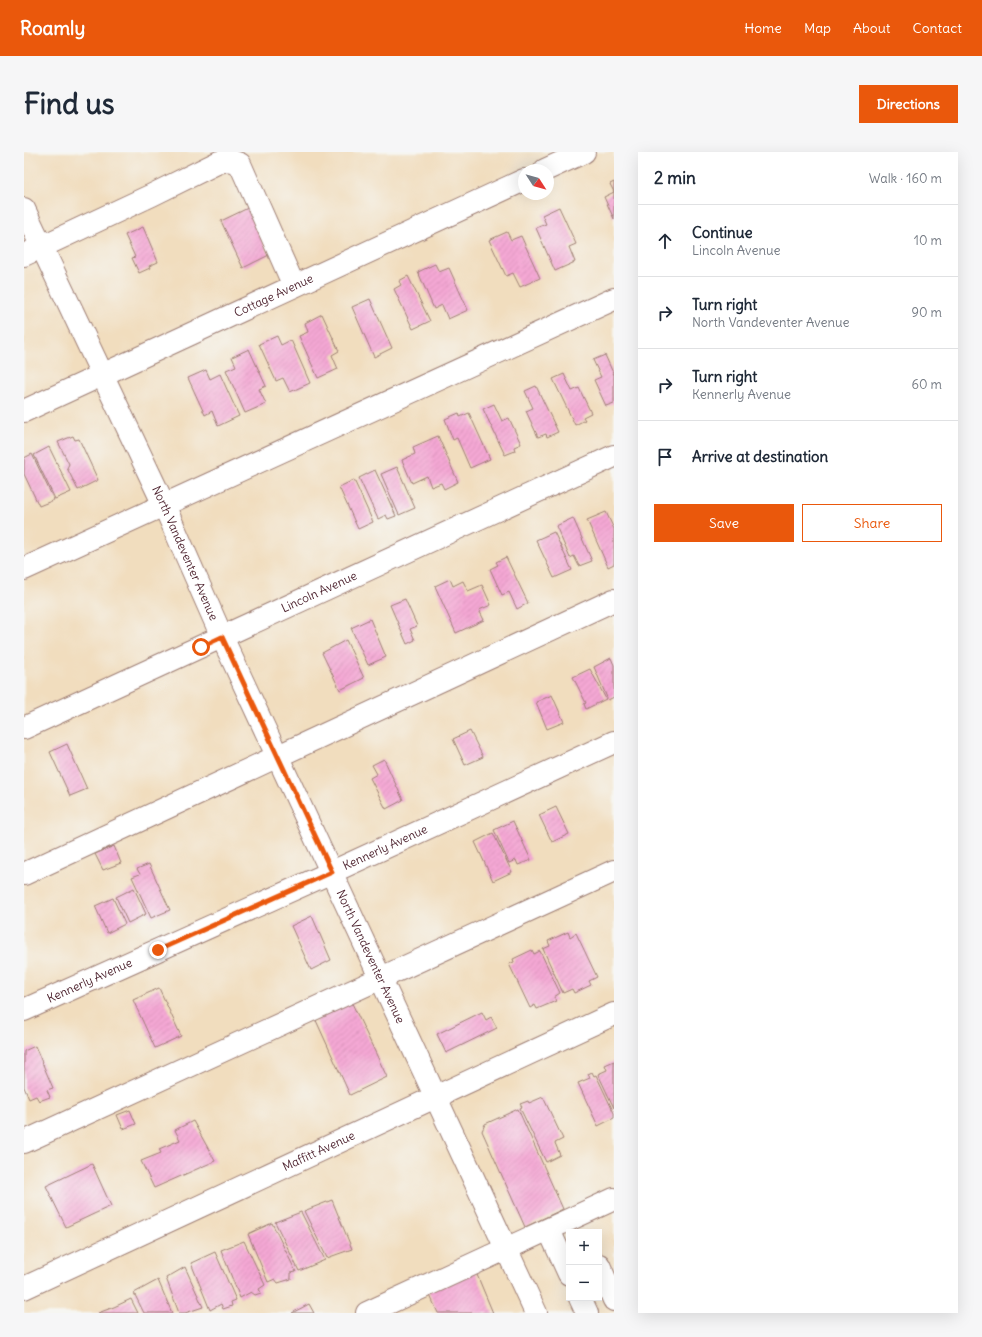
<!DOCTYPE html>
<meta charset="utf-8">
<style>
:root{--surface:#fff;--page:#f6f6f7;--text:#1f2937;--muted:#747a83;--line:#e0e1e3;--accent:#ea580c}
body{margin:0;font-family:Delius,sans-serif;background:var(--page);color:var(--text)}
.controls{position:absolute;right:12px;bottom:12px;display:grid;overflow:hidden;border-radius:0px;box-shadow:0 4px 16px #0002}
.controls button{width:36px;height:36px;display:grid;place-items:center;padding:0;border:0;border-bottom:1px solid var(--line);background:var(--surface);color:var(--text);font:20px sans-serif}
.compass{position:absolute;left:494px;top:12px;width:36px;height:36px;border-radius:50%;background:var(--surface);box-shadow:0 4px 16px #0002;rotate:126deg}
.stop{position:absolute;width:12px;height:12px;margin:-9px;border:3px solid #ea580c;border-radius:50%;background:#fff}
.stop.end{background:#ea580c;border-color:#fff;box-shadow:0 1px 4px #0008}
.list{margin:0;padding:0;list-style:none}
h2{display:flex;justify-content:space-between;align-items:center;height:52px;margin:0;padding:0 16px;font-size:17px}
h2 small{font-size:13px;font-weight:400;color:var(--muted)}
.list li{display:grid;grid-template-columns:26px 1fr auto;gap:12px;align-items:center;box-sizing:border-box;height:72px;padding:0 16px;border-top:1px solid var(--line)}
.list b{display:block;font-size:15px;white-space:nowrap}
.list p{margin:0;font-size:13px;white-space:nowrap;color:var(--muted)}
.list em{font-size:13px;font-style:normal;color:var(--muted)}
.actions{display:flex;gap:8px;padding:12px 16px}
.actions a{flex:1;padding:9px 0;border:1px solid var(--accent);border-radius:0px;text-align:center;font-size:14px;color:var(--accent)}
.actions .main{background:var(--accent);color:#fff}
.icon{flex:none;width:22px;height:22px;fill:none;stroke:currentColor;stroke-width:2;stroke-linecap:round;stroke-linejoin:round}
.map{position:relative;flex:none;width:590px;height:1161px;overflow:hidden;border-radius:0px}
header{display:flex;align-items:center;gap:24px;box-sizing:border-box;height:56px;padding:0 20px;background:var(--accent);color:#fff}
header strong{font-size:19px}
nav{display:flex;gap:22px;margin-inline-start:auto;font-size:14px}
.intro{display:flex;align-items:center;justify-content:space-between;box-sizing:border-box;height:96px;padding:0 24px}
h1{margin:0;font-size:28px}
.button{padding:10px 18px;border-radius:0px;background:var(--accent);color:#fff;font-size:14px;font-weight:700}
main{display:flex;gap:24px;padding:0 24px}
aside{flex:1;background:var(--surface);border-radius:0px;box-shadow:0 4px 16px #0002}
.map>svg:first-child{display:block}
.building{fill:url(#building-hatch)}
.lines{fill:none;stroke-linecap:round;stroke-linejoin:round}
.minor-casing{stroke:#9e7e74;stroke-width:24}
.major-casing{stroke:#9e7e74;stroke-width:24}
.minor{stroke:#fff;stroke-width:22}
.major{stroke:#fff;stroke-width:22}
.route{stroke:#ea580c;stroke-width:5}
.labels{text-anchor:middle;stroke-width:3.5;stroke-linejoin:round;paint-order:stroke}
.street-label{font-size:12px;fill:#4a1f2b;stroke:#f6f6f2}
</style>
<header>
<strong>Roamly</strong>
<nav><a>Home</a><a>Map</a><a>About</a><a>Contact</a></nav>
</header>
<div class="intro"><h1>Find us</h1><a class="button">Directions</a></div>
<main>
<div class="map">
<svg width="590" height="1161" viewBox="0 0 590 1161">
<defs>
<pattern id="building-hatch" width="6" height="6" patternUnits="userSpaceOnUse"><rect width="6" height="6" fill="#f4a7d4"/><path d="M-1 1l2-2M0 6l6-6M5 7l2-2" fill="none" stroke="#d38fb6"/></pattern>
</defs>
<rect width="100%" height="100%" fill="#f6f6f2"/>
<filter id="ink" filterUnits="userSpaceOnUse"><feTurbulence type="fractalNoise" baseFrequency=".025" numOctaves="2"/><feDisplacementMap in="SourceGraphic" scale="8" xChannelSelector="R" yChannelSelector="G"/><feConvolveMatrix kernelMatrix="1 2 1 2 8 2 1 2 1" color-interpolation-filters="sRGB"/></filter>
<filter id="wash" filterUnits="userSpaceOnUse"><feTurbulence type="fractalNoise" baseFrequency=".012" numOctaves="4" result="noise"/><feDisplacementMap in="SourceGraphic" scale="16" xChannelSelector="R" yChannelSelector="G"/><feGaussianBlur stdDeviation="0.9" result="paint"/><feColorMatrix in="noise" values="0 0 0 0 0 0 0 0 0 0 0 0 0 0 0 0 0 1.4 0 .05"/><feComposite in="paint" operator="in"/></filter>
<g filter="url(#wash)">
<rect width="100%" height="100%" fill="#f1ddbe"/>
<g id="blocks">
<path class="building" d="M590,30V67L580,45L590,40L586,32Z
M535,55L552,92L545,95L551,110L531,119L512,76L522,72L518,63Z
M224,56L245,103L219,116L197,69Z
M119,75L134,110L125,114L126,116L115,121L108,106L111,105L101,83Z
M483,80L487,88L497,84L516,126L496,135L489,121L482,124L465,88Z
M411,112L415,120L425,116L444,158L424,167L418,153L410,157L394,120Z
M384,124L406,169L389,177L370,137L377,133L375,129Z
M346,147L368,196L350,205L328,155Z
M298,162L315,199L308,203L314,217L294,226L275,184L284,180L281,171Z
M253,184L257,193L267,188L286,231L266,240L259,226L252,229L235,192Z
M225,197L242,234L235,237L242,252L221,261L202,218L212,214L208,205Z
M581,203L590,223V251L582,254L570,228L577,225L569,208Z
M182,218L186,227L196,222L215,264L194,274L188,259L181,263L164,226Z
M540,222L548,239L555,236L567,261L559,265L561,268L551,273L529,227Z
M512,234L534,280L523,285L522,282L514,285L502,259L509,256L501,239Z
M470,252L478,269L485,266L497,292L490,295L491,299L481,303L459,257Z
M435,261L436,265L445,261L466,307L446,316L433,286L429,288L421,267Z
M49,284L51,288L55,287L74,328L54,338L43,316L45,312L34,290Z
M414,284L434,330L420,337L417,331L407,335L403,324L388,331L378,308L391,302L389,295Z
M25,295L47,340L31,347L10,303Z
M8,302L30,348L15,354L0,322V306Z
M373,315L391,356L375,363L357,322Z
M351,318L372,364L364,367L362,363L354,367L335,326Z
M330,328L349,370L334,377L315,335Z
M582,360L590,377V412L584,415L563,368Z
M549,366L568,409L555,414L550,404L546,406L532,374Z
M530,380L548,418L530,426L512,388Z
M482,405L504,451L493,457L485,440L478,443L466,417L474,413L472,410Z
M426,427L429,434L439,429L444,439L458,433L467,453L455,458L460,468L432,481L411,434Z
M381,447L393,474L386,477L391,488L383,492L366,453Z
M346,467L362,505L344,513L327,476Z
M322,488L340,526L316,538L298,501Z
M587,506L590,513V545L584,548L570,515Z
M566,517L582,547L562,557L560,552L562,551L549,525Z
M528,543L540,570L523,577L512,550Z
M446,579L459,605L441,613L429,587Z
M43,592L63,637L46,644L26,600Z
M360,607L379,648L362,657L346,626L353,622L348,613Z
M532,655L545,682L528,690L515,663Z
M489,669L507,708L494,713L492,708L485,711L470,678Z
M469,681L488,720L469,729L451,690Z
M90,694L97,711L79,718L71,702Z
M125,712L146,758L127,766L108,725L116,722L113,717Z
M110,736L122,762L104,771L92,745Z
M89,746L101,772L83,781L71,754Z
M288,764L307,808L287,818L267,774Z
M544,780L546,785L552,781L573,825L565,829L567,833L550,841L548,837L539,841L519,797L526,794L524,789Z
M508,798L510,802L516,799L536,841L530,845L532,849L513,857L511,853L506,856L485,812L490,810L489,807Z
M135,836L157,884L131,896L109,848Z
M326,847L363,925L326,943L290,864Z
M458,860L462,868L467,865L473,876L422,901L413,882Z
M11,894L29,936L23,938L26,945L15,949L12,944L5,947L0,935V899Z
M590,909V956L574,922L583,918L581,913Z
M568,920L570,924L572,923L590,961V966L574,974L554,931L566,926L564,922Z
M519,945L539,987L531,991L536,1003L522,1010L496,956L498,955L496,952L504,949L505,951Z
M494,957L539,1057L501,1075L458,979L461,972Z
M106,958L112,972L99,977L93,963Z
M169,969L191,1009L130,1036L117,1009L137,1001L135,997L156,988L151,978Z
M68,1012L87,1054L42,1075L22,1034Z
M308,1048L328,1097L303,1106L280,1059Z
M277,1060L301,1108L275,1119L251,1070Z
M248,1071L272,1120L267,1121V1127L254,1131L251,1127L244,1130L224,1082Z
M220,1089L241,1133L235,1137L237,1141L231,1143L227,1140L216,1146L197,1098Z
M191,1100L212,1148L207,1150L208,1154L199,1157L197,1152L186,1158L167,1111Z
M161,1115L179,1155L161,1161H155L142,1126Z
M451,1118L469,1161H414L404,1139Z
M134,1128L148,1161H120L110,1141Z
M107,1147L114,1161H74L90,1155Z
M285,1152L290,1161H268Z"/>
</g>
</g>
<g filter="url(#ink)">
<use href="#blocks" fill-opacity="0" stroke="#9e7e74" stroke-width="1"/>
<g class="lines">
<g class="minor-casing">
<g id="minor">
<path d="M521,18L560,0"/>
<path d="M0,103L128,43L195,10L205,8L216,12L270,134"/>
<path id="s1" d="M0,259L500,28"/>
<path d="M0,417L590,147"/>
<path id="s2" d="M0,576L590,304"/>
<path d="M0,722L590,448"/>
<path id="s3" d="M0,858L308,720L590,590"/>
<path d="M0,990L590,719"/>
<path d="M525,1078L545,1122"/>
<path d="M575,1113L590,1148"/>
<path id="s4" d="M0,1136L590,862"/>
<path d="M556,1146L563,1161"/>
<path d="M343,1161L590,1047"/>
</g>
</g>
<g class="major-casing">
<g id="major">
<path id="s5" d="M0,57L140,353L198,485L512,1161"/>
</g>
</g>
<use href="#minor" class="minor"/>
<use href="#major" class="major"/>
</g>
</g>
<g class="lines" filter="url(#ink)">
<path class="route" d="M134,798L308,720L198,485L177,495"/>
</g>
<g class="labels">
<g class="street-label">
<text dy="4" stroke="none"><textPath href="#s1" startOffset="275">Cottage Avenue</textPath></text>
<text dy="4" stroke="none"><textPath href="#s5" startOffset="380">North Vandeventer Avenue</textPath></text>
<text dy="4" stroke="none"><textPath href="#s2" startOffset="325">Lincoln Avenue</textPath></text>
<text dy="4" stroke="none"><textPath href="#s3" startOffset="396">Kennerly Avenue</textPath></text>
<text dy="4" stroke="none"><textPath href="#s5" startOffset="824">North Vandeventer Avenue</textPath></text>
<text dy="4" stroke="none"><textPath href="#s3" startOffset="72">Kennerly Avenue</textPath></text>
<text dy="4" stroke="none"><textPath href="#s4" startOffset="325">Maffitt Avenue</textPath></text>
</g>
</g>
</svg>
<div class="controls">
<button>+</button>
<button>−</button>
</div>
<svg class="compass" viewBox="-18 -18 36 36"><path d="M0-13l5 13h-10z" fill="#e53935"/><path d="M0 13l5-13h-10z" fill="#747a83"/></svg>
<div class="stop" style="left:177px;top:495px"></div>
<div class="stop end" style="left:134px;top:798px"></div>
</div>
<aside>
<h2>2 min<small>Walk · 160 m</small></h2>
<ul class="list">
<li><svg class="icon" aria-label="ahead" viewBox="0 0 24 24"><path d="M12 20V5M6 11l6-6 6 6"/></svg><div><b>Continue</b><p>Lincoln Avenue</p></div><em>10 m</em></li>
<li><svg class="icon" aria-label="right" viewBox="0 0 24 24"><path d="M7 20v-9h11M14 6l5 5-5 5"/></svg><div><b>Turn right</b><p>North Vandeventer Avenue</p></div><em>90 m</em></li>
<li><svg class="icon" aria-label="right" viewBox="0 0 24 24"><path d="M7 20v-9h11M14 6l5 5-5 5"/></svg><div><b>Turn right</b><p>Kennerly Avenue</p></div><em>60 m</em></li>
<li><svg class="icon" aria-label="arrive" viewBox="0 0 24 24"><path d="M6 21V4h12l-3 4 3 4H6"/></svg><div><b>Arrive at destination</b></div></li>
</ul>
<div class="actions"><a class="main">Save</a><a>Share</a></div>
</aside>
</main>
